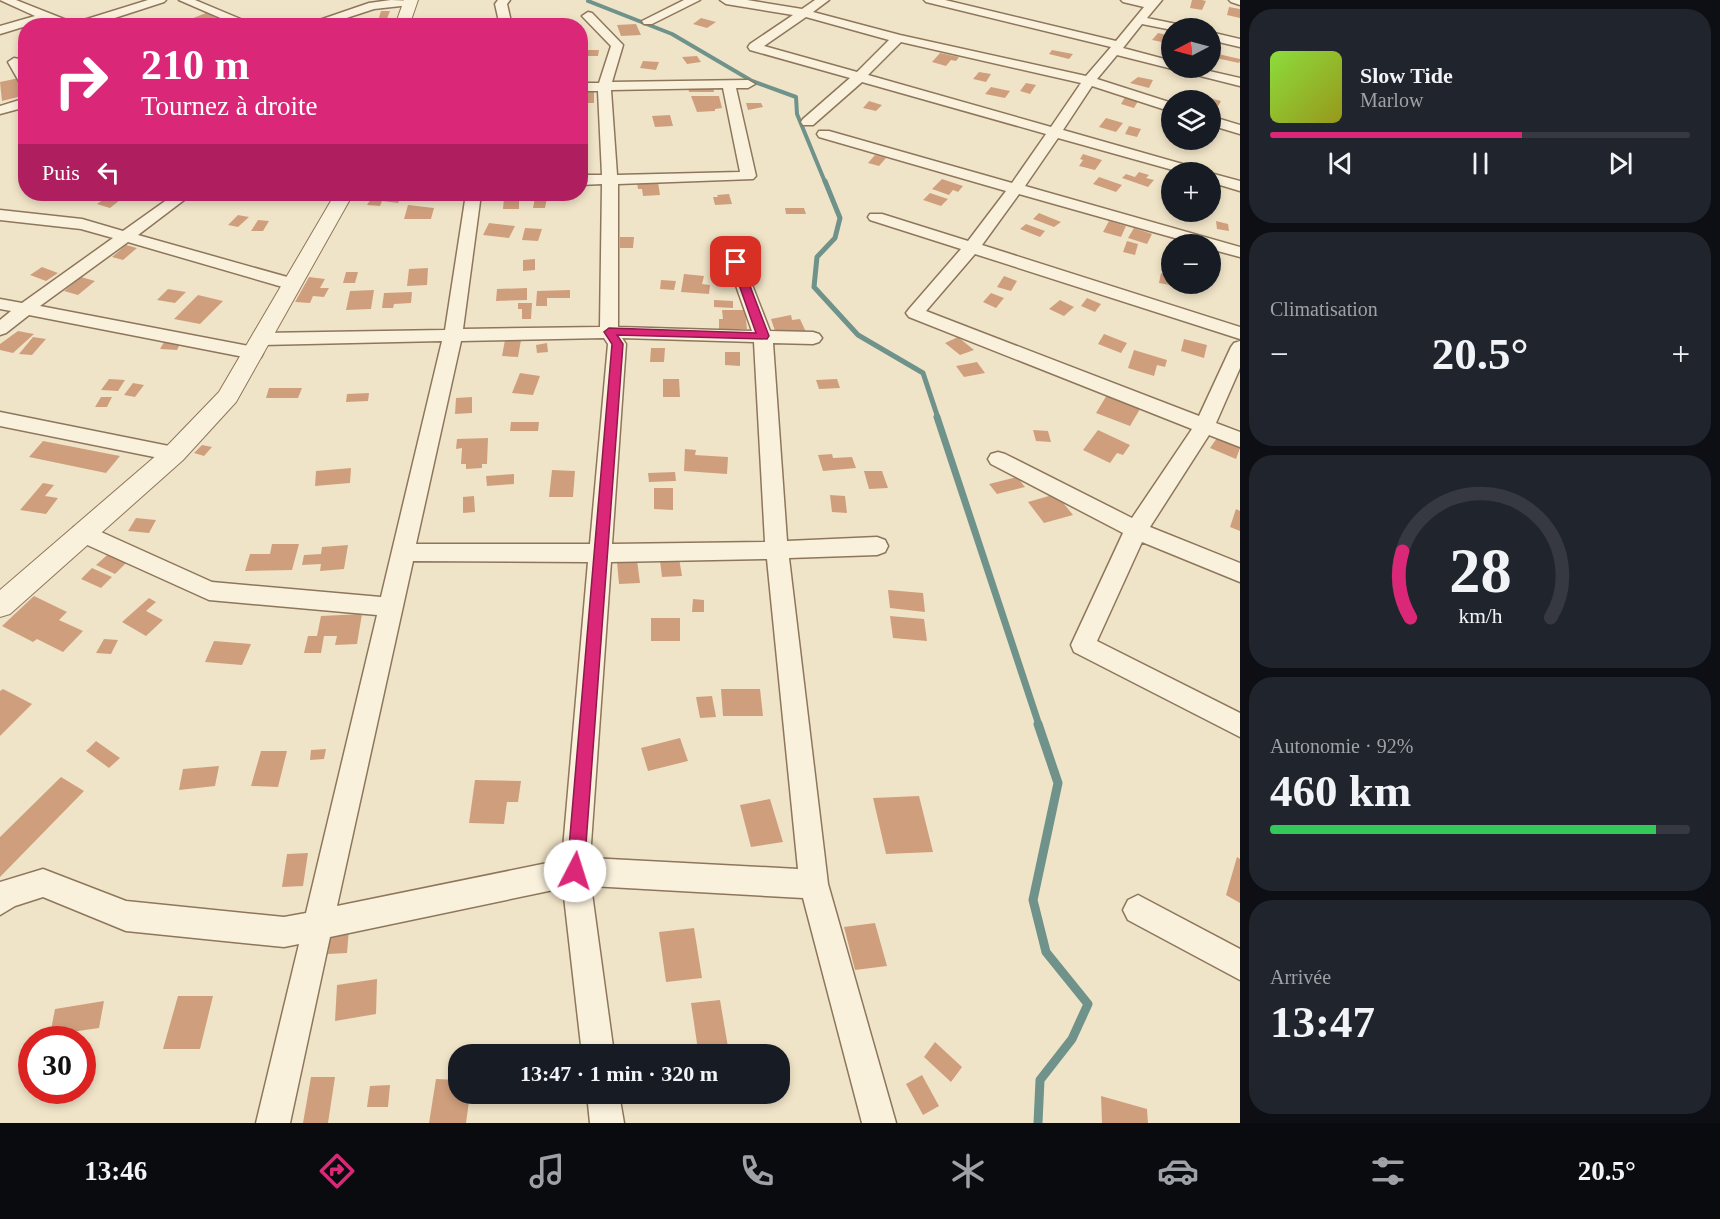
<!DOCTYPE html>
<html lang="fr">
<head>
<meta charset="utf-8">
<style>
  :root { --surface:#171b24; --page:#20242c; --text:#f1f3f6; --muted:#9ea1a6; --line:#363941; --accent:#db2777 }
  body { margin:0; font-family:Georgia,serif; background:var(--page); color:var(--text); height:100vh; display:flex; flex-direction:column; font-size:22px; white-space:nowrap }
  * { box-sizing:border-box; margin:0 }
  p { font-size:20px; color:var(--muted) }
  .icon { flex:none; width:33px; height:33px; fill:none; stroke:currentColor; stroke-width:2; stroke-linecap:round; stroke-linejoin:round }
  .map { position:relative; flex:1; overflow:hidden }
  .sheet { display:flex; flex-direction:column; gap:9px; padding:9px; background:#0d0f14; width:480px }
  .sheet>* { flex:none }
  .banner { position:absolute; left:18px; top:18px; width:570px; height:183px; border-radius:24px; box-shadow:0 3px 9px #0003; background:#db2777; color:#fff; overflow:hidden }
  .needle { width:39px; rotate:264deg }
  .tools { position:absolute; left:1161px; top:18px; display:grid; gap:12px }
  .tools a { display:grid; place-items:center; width:60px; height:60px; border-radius:50%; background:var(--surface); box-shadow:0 3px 9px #0003; font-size:30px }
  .speed { position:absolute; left:18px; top:1026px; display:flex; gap:12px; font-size:30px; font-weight:700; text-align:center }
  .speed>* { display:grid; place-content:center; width:78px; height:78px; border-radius:50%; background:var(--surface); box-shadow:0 3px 9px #0003; line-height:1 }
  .speed .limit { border:9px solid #d22; background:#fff; color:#111 }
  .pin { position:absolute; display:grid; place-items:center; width:51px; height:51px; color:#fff; margin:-26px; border-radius:12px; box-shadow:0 3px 9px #0006 }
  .me { position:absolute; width:66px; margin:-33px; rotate:5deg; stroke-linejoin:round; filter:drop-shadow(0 0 4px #0008) }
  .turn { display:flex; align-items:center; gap:21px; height:126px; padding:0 24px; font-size:27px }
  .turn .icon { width:78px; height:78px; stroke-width:2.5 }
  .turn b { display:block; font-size:42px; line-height:51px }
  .then { display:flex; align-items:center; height:57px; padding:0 24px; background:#0003; gap:12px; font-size:22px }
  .big { font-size:45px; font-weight:800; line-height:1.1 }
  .sheet .tile { flex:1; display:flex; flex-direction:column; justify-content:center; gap:9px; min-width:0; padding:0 21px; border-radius:24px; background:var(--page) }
  .sheet .dial { align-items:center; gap:0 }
  .dial svg { height:156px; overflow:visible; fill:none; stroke:var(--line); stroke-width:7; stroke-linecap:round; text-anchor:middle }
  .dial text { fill:var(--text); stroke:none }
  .song { display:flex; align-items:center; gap:18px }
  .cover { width:72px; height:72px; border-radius:9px; background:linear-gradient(135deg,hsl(90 70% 55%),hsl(60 70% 35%)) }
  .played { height:6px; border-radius:3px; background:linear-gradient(90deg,var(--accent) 60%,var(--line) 60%) }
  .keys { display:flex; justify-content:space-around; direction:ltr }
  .heat { display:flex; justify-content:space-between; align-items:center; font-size:33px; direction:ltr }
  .charge { height:9px; border-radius:4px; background:linear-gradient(90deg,#34c759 92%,var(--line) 0) }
  .trip { position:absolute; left:448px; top:1044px; width:342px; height:60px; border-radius:24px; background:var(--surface); box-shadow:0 3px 9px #0003; font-weight:800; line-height:60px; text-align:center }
  .dock { display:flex; height:96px; justify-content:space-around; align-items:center; background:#090b0e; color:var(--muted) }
  .dock .icon { width:42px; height:42px }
  .dock .on { color:var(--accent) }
  .dock b { font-size:27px; color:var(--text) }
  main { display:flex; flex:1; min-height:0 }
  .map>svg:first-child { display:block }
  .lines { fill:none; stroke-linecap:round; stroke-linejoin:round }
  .stream-far3 { stroke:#6f938a; stroke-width:4 }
  .stream-far2 { stroke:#6f938a; stroke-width:5 }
  .stream-far1 { stroke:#6f938a; stroke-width:7 }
  .stream { stroke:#6f938a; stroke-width:9 }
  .building { fill:#cf9f7d }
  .minor-casing { stroke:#8d765c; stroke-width:3 }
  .tertiary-casing { stroke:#8d765c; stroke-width:2 }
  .minor { fill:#faf1dc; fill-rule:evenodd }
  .tertiary { fill:#faf1dc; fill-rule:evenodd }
  .route { fill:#db2777; stroke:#8e194d; stroke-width:1.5 }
</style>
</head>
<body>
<main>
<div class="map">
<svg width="1240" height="1123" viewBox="0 0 1240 1123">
  <rect width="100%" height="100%" fill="#f0e4c8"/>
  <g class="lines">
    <polyline class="stream-far3" points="588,1 672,34 752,81 796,97 797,114 825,182"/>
    <polyline class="stream-far2" points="825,181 840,218 835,238 817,257 814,287 858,335 923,373 938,418"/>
    <polyline class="stream-far1" points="937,417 1039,725"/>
    <polyline class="stream" points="1038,1123 1040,1080 1072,1039 1088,1004 1046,952 1033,900 1058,783 1038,724"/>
  </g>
  <g class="building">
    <polygon points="1192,0 1202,0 1206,1 1202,10 1190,8"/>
    <polygon points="1229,7 1240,9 1240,18 1227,15"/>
    <polygon points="381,11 390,11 385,24 377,24"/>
    <polygon points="206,13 220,20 233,26 201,26 188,20"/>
    <polygon points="701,18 716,22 707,28 693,24"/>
    <polygon points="636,24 641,35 621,36 617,25"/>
    <polygon points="1158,33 1172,36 1172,37 1167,43 1152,40"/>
    <polygon points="582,50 599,50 598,56 580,56"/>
    <polygon points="1052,50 1073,54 1069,59 1049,54"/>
    <polygon points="940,53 959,57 956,61 951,60 946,66 932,62"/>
    <polygon points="1218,54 1240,59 1240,61 1239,63 1216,58"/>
    <polygon points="697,56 701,62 687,64 682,57"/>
    <polygon points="643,61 659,62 656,70 640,68"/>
    <polygon points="979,72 991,74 986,82 973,79"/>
    <polygon points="1138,77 1153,80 1149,88 1130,83"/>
    <polygon points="19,78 26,95 2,101 0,82"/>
    <polygon points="1026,83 1036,85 1030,94 1020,91"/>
    <polygon points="688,86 713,86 714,92 689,92"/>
    <polygon points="991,87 1010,91 1005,98 985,94"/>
    <rect x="580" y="92" width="14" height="11"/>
    <polygon points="1200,95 1217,100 1221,101 1217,108 1210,106 1210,100 1195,100"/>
    <polygon points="691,96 719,96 722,108 715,109 715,111 697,112"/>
    <polygon points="1125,97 1138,101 1134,108 1121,104"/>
    <polygon points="869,101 882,105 876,111 863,108"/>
    <polygon points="746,103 761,103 763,107 748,110"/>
    <polygon points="670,115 673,126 655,127 652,116"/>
    <polygon points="1106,118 1123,123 1116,132 1099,127"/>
    <polygon points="1129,126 1141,129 1137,137 1125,134"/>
    <polygon points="1083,154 1102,160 1095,170 1079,166 1083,160 1080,159"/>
    <polygon points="875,155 886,158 879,166 868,163"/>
    <polygon points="1139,172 1149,175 1146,178 1154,180 1148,187 1122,178 1126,174 1135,177"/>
    <polygon points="1099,177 1122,185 1116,192 1093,184"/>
    <polygon points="942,179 963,186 958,192 953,190 949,195 932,189"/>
    <polygon points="658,182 660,195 643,196 642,189 638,189 637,183"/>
    <polygon points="930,193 948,199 941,206 923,200"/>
    <polygon points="112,194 125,196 110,208 97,204"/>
    <polygon points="374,194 403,194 398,203 382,201 380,206 367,205"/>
    <polygon points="729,194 732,204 715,205 713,197 718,197 717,195"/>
    <polygon points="519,197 519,209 503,209 504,198"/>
    <polygon points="535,198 547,198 545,208 533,208"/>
    <polygon points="408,205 434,208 431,219 404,219"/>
    <polygon points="785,208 804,208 806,214 786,214"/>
    <polygon points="1039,213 1061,222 1054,227 1033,219"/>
    <polygon points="238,215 249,217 238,227 228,225"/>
    <polygon points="258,220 269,221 263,231 251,231"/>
    <polygon points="1109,221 1126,226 1121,237 1103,232"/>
    <polygon points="1216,221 1228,224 1229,231 1217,229"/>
    <polygon points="489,223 515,226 509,238 483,235"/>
    <polygon points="1026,224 1045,231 1040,237 1020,229"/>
    <polygon points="525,228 542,229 538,241 522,240"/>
    <polygon points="1134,228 1152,234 1147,244 1128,238"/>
    <polygon points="620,237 634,237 633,248 620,248"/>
    <polygon points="1127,241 1138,244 1135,255 1123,252"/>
    <polygon points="126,245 137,248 123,260 112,257"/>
    <polygon points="535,259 535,270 523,271 523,260"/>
    <polygon points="42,267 58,273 46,281 30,275"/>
    <polygon points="428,268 427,285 407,286 409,269"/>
    <polygon points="346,272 358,272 355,283 343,283"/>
    <polygon points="1161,273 1172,276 1170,285 1159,283"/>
    <polygon points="684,274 704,276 702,284 710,285 709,294 681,292"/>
    <polygon points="1004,276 1017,281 1011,291 997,287"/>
    <polygon points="81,277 95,281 78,295 64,291"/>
    <polygon points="309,277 325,279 320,288 329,288 324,297 313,296 310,303 295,302"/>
    <polygon points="661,280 676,281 674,290 660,289"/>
    <polygon points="1178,284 1209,284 1207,288 1201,286 1197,294 1177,288"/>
    <polygon points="527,288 527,300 496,301 497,289"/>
    <polygon points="168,289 186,292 175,303 157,300"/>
    <polygon points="374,290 371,309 346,310 350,291"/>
    <polygon points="570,290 570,298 547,298 547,306 536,306 537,291"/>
    <polygon points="412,292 411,303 394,304 393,308 382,308 384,293"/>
    <polygon points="991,293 1004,298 996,308 983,302"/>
    <polygon points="198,295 223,301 200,324 174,319"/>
    <polygon points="1087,298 1101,304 1095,312 1081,306"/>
    <polygon points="714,300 733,301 733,308 714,307"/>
    <polygon points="1060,300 1074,307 1064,316 1049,309"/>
    <polygon points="518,303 532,303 531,319 522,319 522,309 518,309"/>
    <polygon points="722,310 745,310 747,329 719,329 719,319 723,319"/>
    <polygon points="791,315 792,320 800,319 806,332 776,334 771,319"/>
    <polygon points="18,331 34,334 13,353 0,350 0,344"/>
    <polygon points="1104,334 1127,343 1121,353 1098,344"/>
    <polygon points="33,337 46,339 32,355 19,354"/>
    <polygon points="958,337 974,350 960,355 945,343"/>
    <polygon points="1184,339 1207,345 1204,358 1181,351"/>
    <polygon points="505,340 521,340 518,357 502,356"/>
    <polygon points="164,342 181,342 177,350 160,349"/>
    <polygon points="547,343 548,352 537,353 536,345"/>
    <polygon points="651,348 665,348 664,362 650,362"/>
    <polygon points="1134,350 1167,360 1165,367 1157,365 1154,376 1128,368"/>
    <polygon points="725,352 740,352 740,366 725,365"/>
    <polygon points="977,362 985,373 964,377 956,366"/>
    <polygon points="520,373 540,376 533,395 512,393"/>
    <polygon points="109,379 125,380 118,391 101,390"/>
    <polygon points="663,379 679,379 680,397 663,397"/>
    <polygon points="837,379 840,388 819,389 816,380"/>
    <polygon points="133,383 144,385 135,397 124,395"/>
    <polygon points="269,388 302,388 298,398 266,398"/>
    <polygon points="1110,390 1138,401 1135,407 1140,409 1130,426 1096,413"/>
    <polygon points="369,393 368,401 346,402 347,394"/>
    <polygon points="101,397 112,397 107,407 95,407"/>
    <polygon points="472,397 472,413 455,414 456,398"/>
    <polygon points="511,422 539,422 538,431 510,431"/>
    <polygon points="1033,430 1048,431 1051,442 1036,441"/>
    <polygon points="1098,430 1130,445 1123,455 1117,453 1110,463 1083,450"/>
    <polygon points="488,438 487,464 482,464 482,468 466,469 466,464 461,464 462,448 456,449 457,439"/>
    <polygon points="1217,438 1240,448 1236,459 1210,448"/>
    <polygon points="43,441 120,456 106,473 29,457"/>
    <polygon points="202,445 212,447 204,456 194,453"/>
    <polygon points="685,449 696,450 695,455 728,457 727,474 684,471"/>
    <polygon points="832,454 833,458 852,457 856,468 823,471 818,455"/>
    <polygon points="351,468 350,483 315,486 316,471"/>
    <polygon points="552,470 575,471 573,497 549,497"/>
    <polygon points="864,471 882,471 888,488 869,489"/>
    <polygon points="675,472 676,481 649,482 648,473"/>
    <polygon points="514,474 514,484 487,486 486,476"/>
    <polygon points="1017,477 1025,487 997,494 989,484"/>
    <polygon points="43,483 54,485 45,496 58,498 46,514 20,510"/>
    <polygon points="654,488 673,488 673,510 654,509"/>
    <polygon points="1056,494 1073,515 1044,523 1028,502"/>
    <polygon points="830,495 845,496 847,513 832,512"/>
    <polygon points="474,496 475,512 463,513 463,497"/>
    <polygon points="1236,509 1240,511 1240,531 1230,527"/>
    <polygon points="136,518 156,520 149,533 128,531"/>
    <polygon points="272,544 299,544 292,570 245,571 250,554 270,554"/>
    <polygon points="348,545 344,569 320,571 321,564 302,565 304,555 321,554 322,547"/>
    <polygon points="114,549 132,557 115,574 96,565"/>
    <polygon points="678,552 682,576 662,577 659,553"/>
    <polygon points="637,560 640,583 619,584 617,562"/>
    <polygon points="92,568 112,577 101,588 81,579"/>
    <polygon points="888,590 923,593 925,612 890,608"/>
    <polygon points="34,596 67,612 59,620 83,631 63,652 37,639 33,642 2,626"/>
    <polygon points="149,598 156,602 146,611 163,620 146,636 122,622"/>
    <polygon points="693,599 704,600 704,612 692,612"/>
    <polygon points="362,614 357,644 335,645 337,636 324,636 321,653 304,653 308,636 317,636 321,616"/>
    <polygon points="890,616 924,619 927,641 893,638"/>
    <rect x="651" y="618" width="29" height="23"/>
    <polygon points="104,639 118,640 111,654 96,653"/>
    <polygon points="214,641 251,644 242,665 205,662"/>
    <polygon points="3,689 32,704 0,736 0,691"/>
    <polygon points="721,689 760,689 763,716 723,716"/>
    <polygon points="712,696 716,717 700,718 696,697"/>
    <polygon points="680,738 688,761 648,771 641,748"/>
    <polygon points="96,741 120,758 109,768 86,751"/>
    <polygon points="326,749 324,759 310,760 311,750"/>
    <polygon points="261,751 287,751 278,787 251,786"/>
    <polygon points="219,766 215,786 179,790 183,769"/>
    <polygon points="61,777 84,791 0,877 0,837"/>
    <polygon points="475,780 521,781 518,802 507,802 504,824 469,823"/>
    <polygon points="919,796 933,852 886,854 873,798"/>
    <polygon points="770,799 783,842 751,847 740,805"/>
    <polygon points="308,853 303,886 282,887 287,854"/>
    <polygon points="1237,857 1240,859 1240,903 1226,895"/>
    <polygon points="875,923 887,966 855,970 844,927"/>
    <polygon points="694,928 702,978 666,982 659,932"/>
    <polygon points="349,929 347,953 328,954 331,931"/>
    <polygon points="377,979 376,1014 335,1021 337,985"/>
    <polygon points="178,996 213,996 200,1049 163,1049"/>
    <polygon points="720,1000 728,1047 698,1050 691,1003"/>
    <polygon points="104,1001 99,1028 50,1035 55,1009"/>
    <polygon points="935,1042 962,1067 951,1082 924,1057"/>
    <polygon points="922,1075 939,1106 923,1115 906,1084"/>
    <polygon points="311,1077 335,1077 328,1123 303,1123"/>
    <polygon points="436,1079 459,1080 459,1094 470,1094 466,1123 429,1123"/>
    <polygon points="390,1085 388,1107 367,1107 370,1086"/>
    <polygon points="1101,1096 1147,1109 1148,1123 1102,1123"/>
  </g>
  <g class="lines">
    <defs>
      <g id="minor">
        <polygon points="0,0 16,0 74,23 148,0 166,0 164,2 90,26 60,26 46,20 0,34 0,26 35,16"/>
        <polygon points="179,0 195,0 257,26 239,26"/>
        <polygon points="391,0 416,1 410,5 374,9 322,26 302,26 369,3"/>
        <polygon points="498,0 510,0 507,4 512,26 500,26 495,4"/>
        <polygon points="684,0 700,0 652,24 644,24 642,21"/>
        <path d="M720,0H747L802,9L815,0H829L813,12L900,35L1086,76L1111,47L926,2L924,0H945L1116,41L1144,7L1123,2L1121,0H1162L1147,18L1181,25L1183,28H1172V30L1142,24L1123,48L1172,61V68H1196L1240,78V86L1117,55L1097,79L1172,103V112L1092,86L1063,130L1200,169L1202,172H1180L1058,138L1025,186L1240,247V257L1210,249V244H1196L1019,194L982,245L1240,327V339L975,254L926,311L1199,416L1231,347L1234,343L1240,341V368L1216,423L1240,432V447L1209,435L1150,527L1240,563V582L1142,542L1097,641L1240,713V737L1074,652L1071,645L1123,533L991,464L988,459L991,454L998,452L1005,454L1132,518L1192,429L909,317L906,313L909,309L961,249L870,220L868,217L870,214H882L968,241L1006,191L819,137L817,134L819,131H829L1012,183L1046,134L862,82L813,125H803L801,122L803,119L850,78L750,50L748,47L750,44L793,15L726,4ZM806,17L889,40L857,72L764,46ZM901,42L1081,83L1051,127L868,75Z"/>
        <polygon points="1229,0 1240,0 1240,5 1231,2"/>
        <path d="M588,12L592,13L623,45L612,82L748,80L755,84L748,88H736L756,176L753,179L618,184V327L752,331L728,263L730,259H742L770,331L813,332L819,334L822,338L819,342L813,344L773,343L787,541L877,537L885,540L888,546L885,552L877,555L789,558L828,884L896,1123H862L803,898L591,886L614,1054H582L563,888L330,937L290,1123H256L299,944L284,947L126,931L43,897L15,906L0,915V882L43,869L126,901L284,917L306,913L377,615L209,600L74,539L71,533L74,527L82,525L90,527L212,582L381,597L442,341L262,345L256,343L253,339L256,335L262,333L445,330L466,194H481L463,329L600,327L602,184L580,185V175H602L598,91H580V83H599L611,46L582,16ZM723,88L740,172L617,175L611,90ZM604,338L608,344L590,544H416L461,341ZM622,338L754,342L765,542L612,544L626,344ZM767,559L798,869L590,858L611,562ZM413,561L588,562L562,860L337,906Z"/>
        <polygon points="1210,32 1240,39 1240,47 1210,40"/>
        <polygon points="14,58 19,59 26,70 26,86 21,85 8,62"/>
        <polygon points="26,98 26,107 0,114 0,106"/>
        <polygon points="1210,116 1240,125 1240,134 1210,125"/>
        <polygon points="1210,173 1240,181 1240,191 1210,182"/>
        <polygon points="175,194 192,194 138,235 298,280 301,284 298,288 286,288 128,242 40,306 254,347 261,349 263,353 261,357 254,359 29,315 6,333 0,335 0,320 11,311 0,309 0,299 22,303 113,238 81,229 0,220 0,210 82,219 123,231"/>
        <polygon points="0,412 174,447 181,449 184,454 181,459 174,461 0,426"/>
        <polygon points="1138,895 1240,949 1240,980 1128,920 1123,910 1128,900"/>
        <polygon points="587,1094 619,1094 624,1123 590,1123"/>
      </g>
      <g id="tertiary">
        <polygon points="404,0 418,0 409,26 395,26"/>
        <polygon points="335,194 353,194 236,402 183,460 10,614 0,617 0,590 165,448 219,392"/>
      </g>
    </defs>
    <use href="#minor" class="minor-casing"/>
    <use href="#tertiary" class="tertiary-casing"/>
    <use href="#minor" class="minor"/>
    <use href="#tertiary" class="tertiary"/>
  </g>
  <polygon class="route" points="736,259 741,262 769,336 767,339 617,335 623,344 584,871 581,877 575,880 569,877 567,871 612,344 604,332 609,328 756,333 731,262"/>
</svg>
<div class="tools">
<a><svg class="needle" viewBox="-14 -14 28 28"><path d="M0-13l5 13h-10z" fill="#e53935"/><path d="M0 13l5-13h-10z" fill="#9ea1a6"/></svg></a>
<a><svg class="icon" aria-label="layers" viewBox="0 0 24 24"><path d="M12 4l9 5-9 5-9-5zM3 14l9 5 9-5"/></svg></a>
<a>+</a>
<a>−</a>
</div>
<div class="speed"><div class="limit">30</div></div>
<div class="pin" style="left:736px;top:262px;background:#d93025"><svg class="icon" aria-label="arrive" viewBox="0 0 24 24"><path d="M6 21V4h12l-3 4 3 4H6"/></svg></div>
<svg class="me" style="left:575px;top:871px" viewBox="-20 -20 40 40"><circle r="19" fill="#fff"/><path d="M0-13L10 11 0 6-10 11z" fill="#db2777"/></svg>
<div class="trip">13:47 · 1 min · 320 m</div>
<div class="banner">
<div class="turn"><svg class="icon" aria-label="right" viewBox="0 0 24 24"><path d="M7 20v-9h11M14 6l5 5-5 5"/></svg><div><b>210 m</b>Tournez à droite</div></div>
<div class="then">Puis<svg class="icon" aria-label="left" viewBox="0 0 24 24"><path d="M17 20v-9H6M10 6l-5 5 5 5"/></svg></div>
</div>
</div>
<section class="sheet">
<div class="tile">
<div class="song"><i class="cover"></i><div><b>Slow Tide</b><p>Marlow</p></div></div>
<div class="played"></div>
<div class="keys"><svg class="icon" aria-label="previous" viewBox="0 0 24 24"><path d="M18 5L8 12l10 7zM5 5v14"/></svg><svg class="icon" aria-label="pause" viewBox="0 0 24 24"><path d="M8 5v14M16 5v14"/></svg><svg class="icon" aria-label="next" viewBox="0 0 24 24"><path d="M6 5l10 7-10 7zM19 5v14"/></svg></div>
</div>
<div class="tile"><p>Climatisation</p>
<div class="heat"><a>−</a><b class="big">20.5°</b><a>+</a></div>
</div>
<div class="tile dial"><svg viewBox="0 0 100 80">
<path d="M14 69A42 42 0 1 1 86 69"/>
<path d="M14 69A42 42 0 0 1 10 35" stroke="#db2777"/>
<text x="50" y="56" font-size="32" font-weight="700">28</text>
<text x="50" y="72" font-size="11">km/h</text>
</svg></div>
<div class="tile"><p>Autonomie · 92%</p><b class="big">460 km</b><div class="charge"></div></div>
<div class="tile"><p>Arrivée</p><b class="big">13:47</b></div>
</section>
</main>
<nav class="dock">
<b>13:46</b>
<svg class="icon on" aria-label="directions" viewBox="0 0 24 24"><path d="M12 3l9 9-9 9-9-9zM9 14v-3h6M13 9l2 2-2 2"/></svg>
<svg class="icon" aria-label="music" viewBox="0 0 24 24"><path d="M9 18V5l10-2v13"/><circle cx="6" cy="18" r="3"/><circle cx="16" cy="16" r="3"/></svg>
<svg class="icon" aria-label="phone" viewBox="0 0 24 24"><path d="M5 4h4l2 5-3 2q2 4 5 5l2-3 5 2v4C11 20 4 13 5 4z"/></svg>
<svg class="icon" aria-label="climate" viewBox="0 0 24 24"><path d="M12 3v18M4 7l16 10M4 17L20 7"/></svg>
<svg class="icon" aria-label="car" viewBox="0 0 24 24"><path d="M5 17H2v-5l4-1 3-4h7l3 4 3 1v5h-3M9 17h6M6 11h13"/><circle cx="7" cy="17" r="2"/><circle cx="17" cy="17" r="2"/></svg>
<svg class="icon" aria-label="filters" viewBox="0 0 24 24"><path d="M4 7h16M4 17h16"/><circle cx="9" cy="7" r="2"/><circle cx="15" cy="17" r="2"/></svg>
<b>20.5°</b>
</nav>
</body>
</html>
